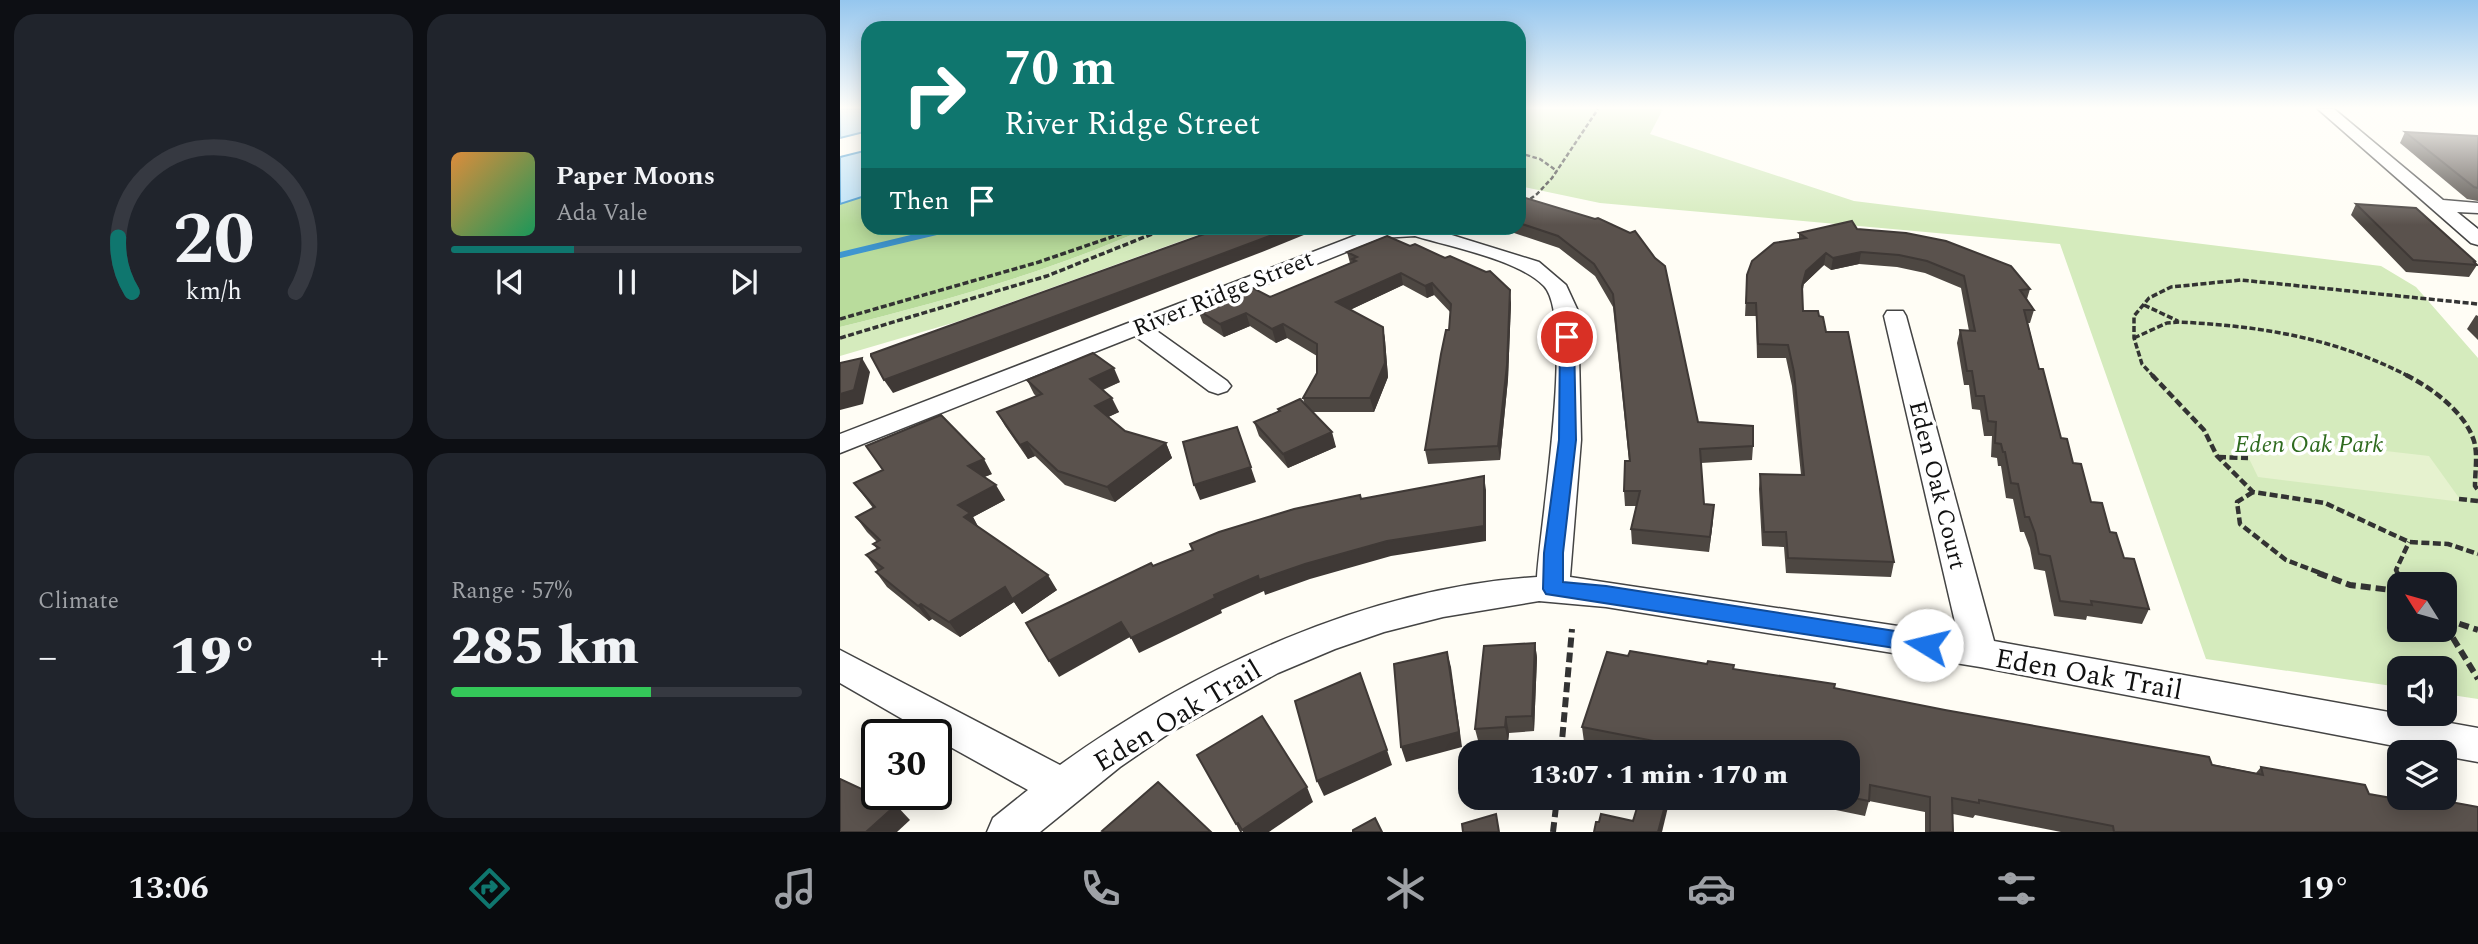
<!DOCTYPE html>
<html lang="en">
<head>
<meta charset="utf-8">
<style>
  :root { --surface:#171b24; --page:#20242c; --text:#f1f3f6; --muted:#9ea1a6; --line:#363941; --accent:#0f766e }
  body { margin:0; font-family:Spectral,serif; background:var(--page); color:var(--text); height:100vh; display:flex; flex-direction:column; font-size:26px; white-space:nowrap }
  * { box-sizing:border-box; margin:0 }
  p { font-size:23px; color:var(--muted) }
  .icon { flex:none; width:38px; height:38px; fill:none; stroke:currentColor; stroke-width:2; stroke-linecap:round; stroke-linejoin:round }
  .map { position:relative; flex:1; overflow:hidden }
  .panel { display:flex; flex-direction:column; gap:14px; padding:14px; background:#0d0f14; width:840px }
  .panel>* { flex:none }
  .banner { position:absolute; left:21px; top:21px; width:665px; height:214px; border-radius:21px; box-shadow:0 4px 18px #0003; background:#0f766e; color:#fff; overflow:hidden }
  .needle { width:46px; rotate:307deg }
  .fabs { position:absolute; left:1547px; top:572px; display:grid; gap:14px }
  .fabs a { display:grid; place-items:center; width:70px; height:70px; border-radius:14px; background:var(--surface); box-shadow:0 4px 18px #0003; font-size:35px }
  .speed { position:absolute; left:21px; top:719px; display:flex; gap:14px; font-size:35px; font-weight:700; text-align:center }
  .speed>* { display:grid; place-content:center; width:91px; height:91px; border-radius:50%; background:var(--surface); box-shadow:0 4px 18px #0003; line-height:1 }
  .speed .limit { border:4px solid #111; border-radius:10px; background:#fff; color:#111 }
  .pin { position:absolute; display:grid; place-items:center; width:60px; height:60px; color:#fff; margin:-30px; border:4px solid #fff; border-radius:50%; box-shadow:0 2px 7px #0007 }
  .me { position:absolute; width:77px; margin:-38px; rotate:279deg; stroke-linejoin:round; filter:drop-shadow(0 0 5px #0008) }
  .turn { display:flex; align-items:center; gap:24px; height:147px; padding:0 28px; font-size:32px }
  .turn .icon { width:91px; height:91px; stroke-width:2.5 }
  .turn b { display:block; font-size:49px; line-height:60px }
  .then { display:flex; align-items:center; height:66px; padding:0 28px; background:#0003; gap:14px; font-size:26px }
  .big { font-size:52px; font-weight:800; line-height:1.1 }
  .panel .card { flex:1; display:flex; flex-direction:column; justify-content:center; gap:10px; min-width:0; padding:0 24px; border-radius:21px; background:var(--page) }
  .panel .dial { align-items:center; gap:0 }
  .dial svg { height:182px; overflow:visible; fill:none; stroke:var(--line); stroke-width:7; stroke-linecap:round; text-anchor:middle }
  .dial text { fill:var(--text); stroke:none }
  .song { display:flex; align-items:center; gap:21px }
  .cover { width:84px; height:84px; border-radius:10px; background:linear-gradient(135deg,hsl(30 70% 55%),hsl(150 70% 35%)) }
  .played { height:7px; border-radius:4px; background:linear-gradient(90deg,var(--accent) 35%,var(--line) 35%) }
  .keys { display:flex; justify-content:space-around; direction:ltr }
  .heat { display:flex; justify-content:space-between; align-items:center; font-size:38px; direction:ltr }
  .charge { height:10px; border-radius:5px; background:linear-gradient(90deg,#34c759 57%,var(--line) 0) }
  .panel .tiles { flex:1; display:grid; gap:14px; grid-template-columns:repeat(2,1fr) }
  .trip { position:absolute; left:618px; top:740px; width:402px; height:70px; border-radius:21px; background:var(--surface); box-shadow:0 4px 18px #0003; font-weight:800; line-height:70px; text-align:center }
  .tab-bar { display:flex; height:112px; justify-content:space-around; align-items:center; background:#090b0e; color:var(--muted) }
  .tab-bar .icon { width:49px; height:49px }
  .tab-bar .on { color:var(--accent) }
  .tab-bar b { font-size:32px; color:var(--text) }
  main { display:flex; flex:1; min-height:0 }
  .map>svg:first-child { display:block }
  .green { fill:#d5ebbd; fill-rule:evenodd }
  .forest { fill:#b9dc9c }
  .pitch { fill:#e6f2cf }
  .water { fill:#b9e0f7; stroke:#3f96cf; stroke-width:2 }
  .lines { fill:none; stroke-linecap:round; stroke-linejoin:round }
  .stream { stroke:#3f96cf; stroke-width:6 }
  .minor-casing { stroke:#444; stroke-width:3 }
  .path-far3 { stroke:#333; stroke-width:2.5; stroke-dasharray:4.5 2.5; stroke-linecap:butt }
  .path-far2 { stroke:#333; stroke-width:3.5; stroke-dasharray:6 2.5; stroke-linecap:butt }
  .path-far1 { stroke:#333; stroke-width:4.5; stroke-dasharray:8 3.5; stroke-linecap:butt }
  .path { stroke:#333; stroke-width:6; stroke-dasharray:10 5; stroke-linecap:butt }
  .minor { fill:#fff; fill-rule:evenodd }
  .wall { fill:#4d4742 }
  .shaded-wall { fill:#3f3936 }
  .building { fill:#5a524d; stroke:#3f3936; stroke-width:2 }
  .route { fill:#1a73e8; stroke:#114b97; stroke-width:2 }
  .labels { text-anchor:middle; stroke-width:7; stroke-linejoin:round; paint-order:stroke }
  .street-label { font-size:24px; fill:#111; stroke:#fff }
  .park-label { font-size:24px; font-style:italic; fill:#2f6b1f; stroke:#fff }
  .near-street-label { font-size:28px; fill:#111; stroke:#fff }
</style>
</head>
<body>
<main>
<section class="panel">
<div class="tiles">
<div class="card dial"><svg viewBox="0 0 100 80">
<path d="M14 69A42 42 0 1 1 86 69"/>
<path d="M14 69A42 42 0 0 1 8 45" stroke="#0f766e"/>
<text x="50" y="56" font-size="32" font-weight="700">20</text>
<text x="50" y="72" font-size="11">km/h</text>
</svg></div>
<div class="card">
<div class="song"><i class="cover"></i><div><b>Paper Moons</b><p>Ada Vale</p></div></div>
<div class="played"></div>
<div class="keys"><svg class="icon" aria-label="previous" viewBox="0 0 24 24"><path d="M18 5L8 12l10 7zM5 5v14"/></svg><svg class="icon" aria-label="pause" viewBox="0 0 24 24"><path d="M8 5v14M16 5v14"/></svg><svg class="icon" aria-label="next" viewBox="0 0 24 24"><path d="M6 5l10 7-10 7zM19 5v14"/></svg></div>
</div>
<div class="card"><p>Climate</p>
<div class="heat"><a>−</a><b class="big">19°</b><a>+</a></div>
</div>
<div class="card"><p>Range · 57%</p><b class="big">285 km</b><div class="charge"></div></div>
</div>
</section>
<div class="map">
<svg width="1638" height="832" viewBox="0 0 1638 832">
  <rect width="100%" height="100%" fill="#fffdf5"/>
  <g class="green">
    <path d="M679,109H823L810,134L1014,201L1541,266L1576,287L1638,358V699L1605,694V668H1559V687L1366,659L1220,244L760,203L679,186ZM1559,584H1605V630H1559Z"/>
    <path d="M307,228H377L116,322L0,356V327C104,301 209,272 307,228Z"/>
  </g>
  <path class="forest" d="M28,195V228H307C209,272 104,301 0,327V204Z"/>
  <polygon class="pitch" points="1397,434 1589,456 1622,502 1418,477"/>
  <g class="water">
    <polygon points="0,109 28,109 28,131 0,138"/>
    <polygon points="28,150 28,195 0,204 0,157"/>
  </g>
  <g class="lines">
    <polyline class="stream" points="0,255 113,228"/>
    <defs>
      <g id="minor">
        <polygon points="1478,109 1494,109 1603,200 1638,203 1638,213 1617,212 1638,229 1638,245 1631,243"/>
        <path d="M535,228H589L699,262L726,285L738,311L741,440L730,577L1118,635L1044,316L1047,311H1063L1066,316L1154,641L1638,728V762L1605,756V752H1586L1140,667L766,607L699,601L603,617L544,632L495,649L438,673L331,732L280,767L200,832H147L153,818L188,790L96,739V735H90L0,683V650L220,765C355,668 529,587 697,577C700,525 735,319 704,286C679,260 611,247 575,236L541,238L314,329L387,381L391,386L387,391L378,394L369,391L295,336L0,453V434Z"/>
      </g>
    </defs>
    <use href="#minor" class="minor-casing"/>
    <g class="path-far3">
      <polyline points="679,153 700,159 717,171"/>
      <polyline points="679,207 697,194 712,178 758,109"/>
    </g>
    <g class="path-far2">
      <polyline points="1304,305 1338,321"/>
      <polyline points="0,319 199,262 298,228"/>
      <polyline points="0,338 207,276 327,228"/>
      <path d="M1294,338L1327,323L1339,322C1421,326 1496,338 1570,377"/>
      <polyline points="1314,377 1302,364 1294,338 1294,316 1309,298 1331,287 1401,280 1638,304"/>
    </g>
    <g class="path-far1">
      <polyline points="1312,375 1364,430 1377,456 1413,492 1485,503 1569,542 1608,544 1638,554"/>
      <path d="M1566,375C1592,388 1625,412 1634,441C1638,455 1635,471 1635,486L1638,490"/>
      <polyline points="1378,457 1408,458"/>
      <polyline points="1413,492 1397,502 1400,524 1446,560 1483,574"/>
      <polyline points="1619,499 1638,501"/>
      <polyline points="1558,574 1556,570 1569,542"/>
    </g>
    <g class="path">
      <polyline points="1478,573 1510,585 1559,591"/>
      <polyline points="1557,573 1562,584"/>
      <polyline points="1605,619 1638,630"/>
      <polyline points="1605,625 1638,679"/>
      <polyline points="721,752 732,629"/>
      <polyline points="713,832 717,798"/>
    </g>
    <use href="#minor" class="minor"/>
  </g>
  <g class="wall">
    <polygon points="1565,132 1638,136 1638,201 1627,199 1560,143"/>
    <polygon points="679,196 755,219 858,422 913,446 912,460 861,463 864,504 873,520 869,552 792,544 791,529 796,506 785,506 784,491 789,461 773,307 755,276 719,248 659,228 679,228"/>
    <polygon points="1516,204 1636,262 1635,263 1637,265 1629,277 1566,272 1511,215"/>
    <polygon points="1017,229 1190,289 1187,299 1194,310 1190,323 1188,323 1199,369 1221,438 1251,502 1270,532 1284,558 1309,609 1302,624 1247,616 1246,620 1214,616 1205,571 1194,569 1190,548 1184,532 1180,532 1173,499 1166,498 1161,466 1158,466 1157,458 1151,457 1152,436 1144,436 1140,410 1132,409 1129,385 1124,385 1117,343 1120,330 1129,331 1121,288 1085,273 1057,267 1019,264 991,270 984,265 964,284 962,292 963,311 979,316 986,332 1054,562 1051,577 946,573 944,547 922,546 919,489 920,474 961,475 952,386 946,358 917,358 916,316 905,316 907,275 959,239 959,233"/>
    <polygon points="507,252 671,303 668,379 660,460 588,464 585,450 609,330 611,313 594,295 587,298 563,285 510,310 543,327 545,340 548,377 534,412 472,412 496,447 448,468 419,436 414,422 438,412 438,409 465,405 463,398 477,373 477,356 447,338 436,343 410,326 384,337 363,323 358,310 430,297 510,263"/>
    <polygon points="1636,315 1638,316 1638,340 1627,329"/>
    <polygon points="187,380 280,382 263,390 279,412 268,417 285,431 326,443 332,458 275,502 225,485 195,456 188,459 165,426 157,412 196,396 194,394"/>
    <polygon points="152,474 144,477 165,500 133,517 138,527 217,590 182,614 174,602 120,637 92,619 89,621 47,587 36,572 38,571 26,555 37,549 33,544 37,542 27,532 16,517 33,508 14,483"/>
    <polygon points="695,643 697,658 694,731 669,733 668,742 639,744 635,729"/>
    <polygon points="788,656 867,664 994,688 1416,773 1421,767 1529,794 1571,802 1575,798 1589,798 1638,832 1221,832 1135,815 1133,818 1113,814 1113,832 1085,832 1085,812 1029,801 1025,816 986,808 987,798 1008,798 1008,752 796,752 744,742 742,727"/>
  </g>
  <g class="shaded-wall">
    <polygon points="450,228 481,228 422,252 53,393 44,380"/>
    <polygon points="1021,252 1019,264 991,270 993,258"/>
    <polygon points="986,253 984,265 964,284 961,299 966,271"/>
    <polygon points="561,273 563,285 499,315 496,302"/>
    <polygon points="592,283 594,295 587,298 585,286"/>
    <polygon points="670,290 671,303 668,379 660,460 658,446"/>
    <polygon points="406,313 410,326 384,337 380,324"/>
    <polygon points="443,324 447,338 436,343 432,329"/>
    <polygon points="543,327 545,340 548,377 534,412 530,398"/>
    <polygon points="22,358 30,372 23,404 0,410 0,394"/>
    <polygon points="274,368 280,382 256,392 250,379"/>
    <polygon points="272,398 279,412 262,420 255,406"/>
    <polygon points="397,427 416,482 360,500 354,485"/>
    <polygon points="492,432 496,447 448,468 443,454"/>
    <polygon points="187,442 195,456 188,459 180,445"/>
    <polygon points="326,443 332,458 275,502 267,487"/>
    <polygon points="144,459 152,474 137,480 128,466"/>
    <polygon points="644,476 646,490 646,541 551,556 470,579 425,595 424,591 381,610 382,613 299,653 291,638 374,595"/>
    <polygon points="156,485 165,500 133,517 139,528 133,531 118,505"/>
    <polygon points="874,505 873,520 869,552 870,537"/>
    <polygon points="208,575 217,590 182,614 174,602 120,637 109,622 165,587"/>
    <polygon points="81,604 92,619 89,621 78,606"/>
    <polygon points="281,622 290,637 219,677 209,661"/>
    <polygon points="695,643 697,658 694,731 692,716"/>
    <polygon points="607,652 611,667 622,747 566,762 561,747"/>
    <polygon points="666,717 669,733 668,742 665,727"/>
    <polygon points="547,750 552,765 484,796 477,781"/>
    <polygon points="467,787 473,802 429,832 403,832 402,830"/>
    <polygon points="827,798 829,798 829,803 822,832 818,832"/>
    <polygon points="56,805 70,820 57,832 26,832"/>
    <polygon points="398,823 402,832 400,832 396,824"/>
  </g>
  <g class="building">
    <polygon points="1565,132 1638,136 1638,188 1634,187"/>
    <polygon points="679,196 755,219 758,218 790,233 795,231 815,258 825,266 858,422 913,426 913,446 860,449 864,504 874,505 870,537 791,529 800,491 784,491 785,461 790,461 773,294 754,264 718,236 679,223"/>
    <polygon points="1516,204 1576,208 1636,262 1633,261 1637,265 1573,260"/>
    <polygon points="1012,221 1017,229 1066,233 1106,241 1171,266 1190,289 1180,290 1194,310 1184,310 1199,369 1203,369 1221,438 1227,439 1233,463 1241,464 1251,502 1262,503 1270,532 1276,533 1284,558 1294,559 1309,609 1251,601 1252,605 1220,601 1210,556 1199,554 1195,533 1189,517 1185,517 1178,484 1171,483 1165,452 1163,452 1161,444 1155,443 1156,422 1148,421 1144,396 1136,396 1132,371 1127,371 1120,330 1135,331 1124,276 1087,261 1059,255 1021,252 993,258 986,253 966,271 962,286 963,311 978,311 979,316 983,317 986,332 1008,332 1054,562 948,558 946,532 924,532 920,474 964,475 954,372 948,345 918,344 916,303 906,303 907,275 912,261 934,243 966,238 959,233"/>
    <polygon points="381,228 450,228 419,240 44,380 31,356 31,354"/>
    <polygon points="547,236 570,246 575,244 605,258 610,256 646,272 650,271 670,290 667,365 658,446 585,450 601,354 606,330 609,330 611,304 592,283 585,286 561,273 496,302 543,327 545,363 530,398 463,398 477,373 477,344 443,324 432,329 406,313 380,324 358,310 413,288 430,297 516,261 512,259 517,257 507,252"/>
    <polygon points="253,353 274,368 250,379 272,398 255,406 285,431 326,443 267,487 218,471 187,442 180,445 157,412 202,394 187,380"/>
    <polygon points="22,358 14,390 0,394 0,363"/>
    <polygon points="460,399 492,432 443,454 414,422 440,411 438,409"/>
    <polygon points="101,415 144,459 128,466 156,485 118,505 130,513 124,517 208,575 172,599 165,587 109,622 81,604 78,606 36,572 43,568 26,555 39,548 33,544 40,540 16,517 35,507 14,483 43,470 26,446"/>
    <polygon points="397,427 411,467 354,485 343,442"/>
    <polygon points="644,476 644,526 547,541 465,564 419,580 418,576 374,595 375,598 291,638 281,622 209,661 186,623 311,563 313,566 353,550 350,544 379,532 454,509 520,495 521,499"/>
    <polygon points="695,643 692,716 666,717 665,727 635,729 644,646"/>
    <polygon points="790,651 867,664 868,661 894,665 893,669 995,684 994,688 1105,710 1369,757 1372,765 1423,775 1421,767 1525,785 1529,794 1580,803 1578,798 1589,798 1638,807 1638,832 1274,832 1273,826 1139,800 1139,803 1112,798 1113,832 1090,832 1090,797 1030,785 1029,801 1008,797 1008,752 870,752 742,727 767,652 788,656"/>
    <polygon points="607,652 619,732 561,747 554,664"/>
    <polygon points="520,673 547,750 477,781 455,701"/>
    <polygon points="422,716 467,787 402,830 398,823 396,824 357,755"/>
    <polygon points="0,779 56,805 26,832 0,832"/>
    <polygon points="318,782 371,832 264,832 262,831"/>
    <polygon points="800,798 827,798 818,832 754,832 756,822 759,822 761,814 793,821"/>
    <polygon points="656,814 659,832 623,832 622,824"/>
    <polygon points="535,818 542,832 513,832 513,830"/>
  </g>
  <linearGradient id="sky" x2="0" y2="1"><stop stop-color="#95c6ee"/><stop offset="0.48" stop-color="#fffefa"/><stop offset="1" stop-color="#fffefa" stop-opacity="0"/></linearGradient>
  <rect width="1638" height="225" fill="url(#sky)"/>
  <polygon class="route" points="727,333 734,337 736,440 723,553 723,582 766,586 1087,636 1094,639 1098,645 1094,651 1087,653 706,594 703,589 704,553 719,440 720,337"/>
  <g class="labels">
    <g class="street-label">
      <text transform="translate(383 293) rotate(-22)" y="8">River Ridge Street</text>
      <text transform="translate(1098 485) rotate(76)" y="8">Eden Oak Court</text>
    </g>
    <g class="park-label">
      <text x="1469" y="452">Eden Oak Park</text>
    </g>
    <g class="near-street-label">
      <text transform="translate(1249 673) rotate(10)" y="10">Eden Oak Trail</text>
      <text transform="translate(337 715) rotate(-31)" y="10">Eden Oak Trail</text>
    </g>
  </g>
</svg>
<div class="fabs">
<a><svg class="needle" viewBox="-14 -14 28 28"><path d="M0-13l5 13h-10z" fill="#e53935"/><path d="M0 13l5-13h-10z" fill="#9ea1a6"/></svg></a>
<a><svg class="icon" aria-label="sound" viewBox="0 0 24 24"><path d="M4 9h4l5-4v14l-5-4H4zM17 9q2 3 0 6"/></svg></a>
<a><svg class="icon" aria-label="layers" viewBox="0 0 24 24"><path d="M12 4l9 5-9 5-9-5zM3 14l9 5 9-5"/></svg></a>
</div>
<div class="speed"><div class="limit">30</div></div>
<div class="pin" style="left:727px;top:337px;background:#d93025"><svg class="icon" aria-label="arrive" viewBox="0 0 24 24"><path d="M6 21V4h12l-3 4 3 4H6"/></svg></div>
<svg class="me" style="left:1087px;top:645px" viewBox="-20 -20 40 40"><circle r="19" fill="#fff"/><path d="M0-13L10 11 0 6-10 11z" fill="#1a73e8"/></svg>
<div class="trip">13:07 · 1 min · 170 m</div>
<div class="banner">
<div class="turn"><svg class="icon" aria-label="right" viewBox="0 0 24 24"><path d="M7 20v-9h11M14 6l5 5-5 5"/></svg><div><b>70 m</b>River Ridge Street</div></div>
<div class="then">Then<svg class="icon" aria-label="arrive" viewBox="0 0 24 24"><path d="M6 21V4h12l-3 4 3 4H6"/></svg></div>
</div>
</div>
</main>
<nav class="tab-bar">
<b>13:06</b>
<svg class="icon on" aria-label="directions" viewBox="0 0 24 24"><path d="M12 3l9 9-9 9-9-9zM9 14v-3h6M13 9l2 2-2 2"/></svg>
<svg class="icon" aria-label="music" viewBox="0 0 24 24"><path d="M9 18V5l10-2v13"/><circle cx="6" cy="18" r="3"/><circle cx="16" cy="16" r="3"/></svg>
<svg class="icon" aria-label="phone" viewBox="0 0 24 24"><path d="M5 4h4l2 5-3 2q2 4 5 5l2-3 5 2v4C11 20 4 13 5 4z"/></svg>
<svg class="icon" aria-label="climate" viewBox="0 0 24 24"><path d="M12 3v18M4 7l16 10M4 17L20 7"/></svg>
<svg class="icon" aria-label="car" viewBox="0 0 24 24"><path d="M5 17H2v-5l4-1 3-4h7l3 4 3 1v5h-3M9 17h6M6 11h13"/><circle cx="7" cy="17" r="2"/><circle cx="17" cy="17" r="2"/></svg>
<svg class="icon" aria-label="filters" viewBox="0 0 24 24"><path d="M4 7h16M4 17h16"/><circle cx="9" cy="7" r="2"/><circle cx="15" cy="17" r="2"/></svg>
<b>19°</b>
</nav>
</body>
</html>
